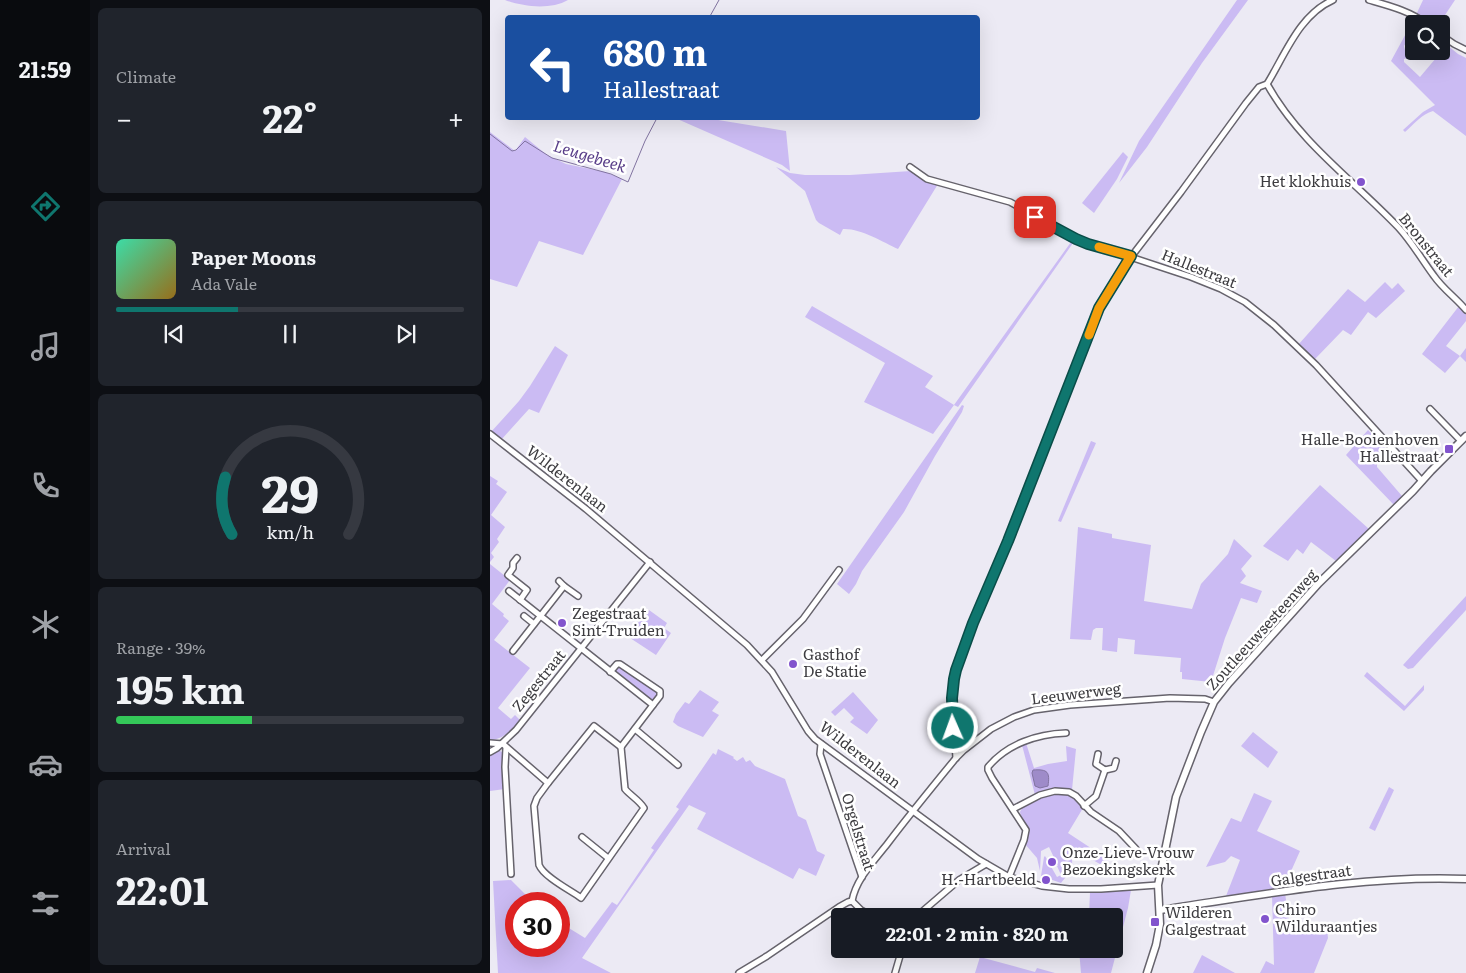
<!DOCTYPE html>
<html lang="en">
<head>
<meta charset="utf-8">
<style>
  :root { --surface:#171b24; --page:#20242c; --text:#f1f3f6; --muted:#9ea1a6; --line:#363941; --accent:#0f766e }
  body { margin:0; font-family:Literata,serif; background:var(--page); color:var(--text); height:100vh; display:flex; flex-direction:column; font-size:19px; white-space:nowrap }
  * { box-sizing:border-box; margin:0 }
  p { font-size:16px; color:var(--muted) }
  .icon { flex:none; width:28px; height:28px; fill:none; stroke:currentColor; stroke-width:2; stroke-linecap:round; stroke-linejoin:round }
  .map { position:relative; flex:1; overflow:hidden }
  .drawer { display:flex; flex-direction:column; gap:8px; padding:8px; background:#0d0f14; width:400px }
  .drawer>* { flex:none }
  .guide { position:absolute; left:15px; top:15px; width:475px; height:105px; border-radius:5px; box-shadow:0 5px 20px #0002; background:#1a4fa0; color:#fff; overflow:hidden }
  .fabs { position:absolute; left:915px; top:15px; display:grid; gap:10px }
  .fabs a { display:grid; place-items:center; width:45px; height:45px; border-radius:5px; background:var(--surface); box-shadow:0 5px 20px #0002; font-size:25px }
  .speed { position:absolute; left:15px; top:892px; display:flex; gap:10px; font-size:25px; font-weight:700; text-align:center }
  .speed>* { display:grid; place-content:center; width:65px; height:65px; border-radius:50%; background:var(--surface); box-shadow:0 5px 20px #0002; line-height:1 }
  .speed .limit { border:8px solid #d22; background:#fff; color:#111 }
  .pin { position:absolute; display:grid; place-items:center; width:42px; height:42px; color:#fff; margin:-21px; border-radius:10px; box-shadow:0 2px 8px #0006 }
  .me { position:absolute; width:55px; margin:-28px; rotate:358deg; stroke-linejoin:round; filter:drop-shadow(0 0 4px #0008) }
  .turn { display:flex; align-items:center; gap:18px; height:105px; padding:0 15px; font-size:22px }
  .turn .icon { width:65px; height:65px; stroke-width:2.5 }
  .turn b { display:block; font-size:35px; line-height:42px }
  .big { font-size:38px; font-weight:700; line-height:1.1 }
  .drawer .widget { flex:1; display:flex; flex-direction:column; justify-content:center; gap:8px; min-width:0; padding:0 18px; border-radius:8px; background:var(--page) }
  .drawer .dial { align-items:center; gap:0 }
  .dial svg { height:130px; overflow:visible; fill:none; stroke:var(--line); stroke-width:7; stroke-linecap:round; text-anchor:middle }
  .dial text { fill:var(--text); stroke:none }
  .song { display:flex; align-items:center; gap:15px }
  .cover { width:60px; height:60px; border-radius:8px; background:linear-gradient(135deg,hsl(160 70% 55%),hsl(40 70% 35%)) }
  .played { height:5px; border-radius:2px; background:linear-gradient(90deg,var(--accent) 35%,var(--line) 35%) }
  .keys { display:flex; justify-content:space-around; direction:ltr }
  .heat { display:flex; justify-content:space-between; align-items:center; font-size:28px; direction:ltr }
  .charge { height:8px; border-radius:4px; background:linear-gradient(90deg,#34c759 39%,var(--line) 0) }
  .trip { position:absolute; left:341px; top:908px; width:292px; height:50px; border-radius:5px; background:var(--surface); box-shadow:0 5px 20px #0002; font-weight:700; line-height:50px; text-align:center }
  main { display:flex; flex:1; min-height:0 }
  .tab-bar { display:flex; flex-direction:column; width:90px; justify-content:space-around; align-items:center; background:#090b0e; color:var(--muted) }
  .tab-bar .icon { width:35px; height:35px }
  .tab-bar .active { color:var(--accent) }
  .tab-bar b { font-size:22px; color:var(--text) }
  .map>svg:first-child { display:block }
  .green { fill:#cbbbf3 }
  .water { fill:#9e8bc9; stroke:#8173a0 }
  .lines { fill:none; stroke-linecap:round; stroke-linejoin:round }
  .stream { stroke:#8173a0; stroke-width:1 }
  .minor-casing { stroke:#66636c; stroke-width:8 }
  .tertiary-casing { stroke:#66636c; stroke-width:9 }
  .minor { stroke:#fff; stroke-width:5 }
  .tertiary { stroke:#fff; stroke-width:6 }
  .route-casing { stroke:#0a4d48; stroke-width:12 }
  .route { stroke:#0f766e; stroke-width:9 }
  .slow { stroke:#f59e0b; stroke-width:9 }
  .poi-dot { fill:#8254cd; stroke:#fff; stroke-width:2 }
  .labels { text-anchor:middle; stroke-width:5; stroke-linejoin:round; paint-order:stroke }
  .poi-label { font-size:15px; fill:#3d3c40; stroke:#fff; text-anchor:start }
  .street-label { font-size:15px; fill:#3d3c40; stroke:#fff }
  .water-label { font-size:16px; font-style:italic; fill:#583d88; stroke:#fff }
</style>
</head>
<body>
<main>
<nav class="tab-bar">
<b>21:59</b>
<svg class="icon active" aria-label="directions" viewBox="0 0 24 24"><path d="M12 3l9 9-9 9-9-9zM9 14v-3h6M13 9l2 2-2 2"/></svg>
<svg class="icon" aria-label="music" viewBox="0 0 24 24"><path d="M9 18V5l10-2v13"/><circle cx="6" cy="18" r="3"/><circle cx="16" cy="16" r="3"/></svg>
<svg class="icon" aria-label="phone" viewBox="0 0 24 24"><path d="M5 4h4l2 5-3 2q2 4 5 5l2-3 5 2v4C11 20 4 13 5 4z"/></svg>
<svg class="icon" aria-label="climate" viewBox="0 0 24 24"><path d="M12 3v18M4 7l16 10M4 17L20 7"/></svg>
<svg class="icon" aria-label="car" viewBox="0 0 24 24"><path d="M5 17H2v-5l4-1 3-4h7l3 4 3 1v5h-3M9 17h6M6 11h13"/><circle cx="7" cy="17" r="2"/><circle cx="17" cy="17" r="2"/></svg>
<svg class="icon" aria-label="filters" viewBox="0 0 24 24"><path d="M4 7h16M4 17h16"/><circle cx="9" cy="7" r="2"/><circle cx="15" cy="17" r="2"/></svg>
</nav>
<section class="drawer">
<div class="widget"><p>Climate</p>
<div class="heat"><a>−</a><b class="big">22°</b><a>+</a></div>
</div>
<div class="widget">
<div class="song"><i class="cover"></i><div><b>Paper Moons</b><p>Ada Vale</p></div></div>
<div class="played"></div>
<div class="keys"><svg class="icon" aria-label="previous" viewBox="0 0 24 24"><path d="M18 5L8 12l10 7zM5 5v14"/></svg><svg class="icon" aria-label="pause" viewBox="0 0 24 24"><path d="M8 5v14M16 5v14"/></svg><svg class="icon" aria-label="next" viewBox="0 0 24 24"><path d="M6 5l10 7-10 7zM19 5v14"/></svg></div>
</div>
<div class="widget dial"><svg viewBox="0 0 100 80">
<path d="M14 69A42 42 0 1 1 86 69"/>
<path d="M14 69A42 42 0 0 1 10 34" stroke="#0f766e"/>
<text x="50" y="56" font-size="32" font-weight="700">29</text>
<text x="50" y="72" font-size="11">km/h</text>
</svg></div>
<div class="widget"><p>Range · 39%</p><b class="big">195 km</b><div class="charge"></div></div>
<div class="widget"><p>Arrival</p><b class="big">22:01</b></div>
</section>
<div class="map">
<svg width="976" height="973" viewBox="0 0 976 973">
  <rect width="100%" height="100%" fill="#eceaf4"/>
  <g class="green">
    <path d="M15,0H78C61,10 33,7 15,0Z"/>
    <polygon points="747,0 758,0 712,63 657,147 629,183 649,141"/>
    <polygon points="933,0 965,0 949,24 939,24 926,15"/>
    <path d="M919,28L923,31L914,46L915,50L921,54L918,58L914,59V62L930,77L957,45L968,54L976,58V136L943,111C932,114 923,125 915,132L913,130L933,112L945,105L901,61Z"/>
    <polygon points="185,118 216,118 296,131 300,171 292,165"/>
    <polygon points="0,132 25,151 35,137 57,155 76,164 115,172 132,179 93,255 49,241 27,287 0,279"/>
    <polygon points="633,152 638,157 627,179 604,213 592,203"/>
    <path d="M286,167L300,173L315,175H360L421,171L448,184L408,249C393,242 370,228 353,229L350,235L329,223L326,220L315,191Z"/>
    <polygon points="581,239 583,239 583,243 468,407 464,405 443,434 374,402 395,363 315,317 322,306 443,376 435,387 464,405 581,242"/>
    <polygon points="895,282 902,289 908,283 915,291 886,318 878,312 861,335 853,330 825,359 823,359 808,345 858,289 875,302"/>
    <polygon points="969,306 976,313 976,321 956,346 970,356 976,348 976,362 970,356 955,373 932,354"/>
    <polygon points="65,346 78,355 49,413 39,409 11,440 1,432 29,401 40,386"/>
    <polygon points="472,405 474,406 472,412 445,456 414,512 372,571 366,584 359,594 347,584"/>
    <polygon points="878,430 903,456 897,461 887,460 887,467 912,496 904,505 856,455"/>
    <polygon points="601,441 606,443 571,522 568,521"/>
    <polygon points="0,476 8,481 6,484 17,492 1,515 15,527 7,539 9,542 1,553 4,557 0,562"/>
    <polygon points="830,485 879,529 846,561 821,542 813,554 807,549 798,561 773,546"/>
    <polygon points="588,527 622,534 622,538 661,545 654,601 702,609 711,584 738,554 744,539 762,556 751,569 756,576 750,583 772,591 767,603 751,598 735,638 721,682 692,679 692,672 690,672 691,658 644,654 645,640 628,638 627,652 612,650 613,628 606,628 603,630 601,640 580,639"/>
    <path d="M0,564L20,580L2,604L14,614L13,616L19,621L4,640L40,668L8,708L21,719L25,715L30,720C22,731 14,738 0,741Z"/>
    <polygon points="976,596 976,610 923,668 918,669 913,665"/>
    <polygon points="159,610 177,623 174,628 181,633 166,655 137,636"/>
    <polygon points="127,667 132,668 168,692 168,695 163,701 161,701 125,672"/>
    <polygon points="877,672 915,706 934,685 934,690 914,711 874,676"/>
    <polygon points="210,690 229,702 222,711 229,715 213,737 188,726 183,722 186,714 195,702 199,704"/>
    <polygon points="363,692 388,720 377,734 360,722 364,718 354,708 345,716 341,712"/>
    <polygon points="763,732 788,752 778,768 751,746"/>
    <path d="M536,743L544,768L558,764L577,761L576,746L586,749L582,790C568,788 558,789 545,795L532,745Z"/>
    <polygon points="228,749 244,757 243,758 247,761 253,757 256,762 260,760 265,766 295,779 308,816 316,820 327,851 335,855 326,876 309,868 303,879 207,829 216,813 199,805 92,958 121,973 8,973 3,881 21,880 36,895 33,899 40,904 26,904 26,946 69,946 69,922 95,938 122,902 127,905 164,850 161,848 189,809 186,807 223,753 226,755"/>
    <polygon points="9,750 13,753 15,789 0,791 0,755"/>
    <polygon points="899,787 904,790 885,831 879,828"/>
    <path d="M572,793L584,797L593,808L578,833L619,860L610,864L590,853L580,851C585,867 581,871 571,883L551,876L554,857L555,856L567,877L571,875L567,866H568L559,847L551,851L550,871L547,858L535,844C542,823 533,828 530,812C537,798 558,796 572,793Z"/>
    <polygon points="764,793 782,801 767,831 810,851 794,887 736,896 750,860 741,856 735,862 716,867 741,818 751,822"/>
    <polygon points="641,890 638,908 621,973 591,973 589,949 625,949 625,916 599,916 600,892"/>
    <polygon points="795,893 801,934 837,930 838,938 824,973 770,973 776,961 784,965 782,895"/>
    <polygon points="712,955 745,973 703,973"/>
    <polygon points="490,957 545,972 547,968 565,973 485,973"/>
  </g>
  <path class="water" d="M543,770C558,769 560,772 558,786L550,788L545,786L542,773Z"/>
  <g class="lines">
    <g class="stream">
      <polyline points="219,18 229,0"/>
      <polyline points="0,134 22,151 26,150 35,141 62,158 121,174 138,182 155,141 167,118"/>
    </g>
    <defs>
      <g id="minor">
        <path d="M879,0C900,6 920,11 937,24"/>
        <polyline points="951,35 964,44 976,50"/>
        <path d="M777,84C809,142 863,180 908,227C922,242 932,260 944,276C953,289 966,298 976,310"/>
        <polyline points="420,167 437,179 520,202 586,239 701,277 731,289 755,302 784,325 826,365 932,481"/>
        <polyline points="940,409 971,441"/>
        <polyline points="0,434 96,509 257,645 282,672 318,731 325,739 488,859 519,877 552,886 579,889 611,889 668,885"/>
        <polyline points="27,558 23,563 23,568 18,575 37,590 30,600"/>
        <polyline points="69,581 74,586 88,596"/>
        <polyline points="19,591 163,705 131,747"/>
        <polyline points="34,616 44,624"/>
        <polyline points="23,651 74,586"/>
        <polyline points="272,660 313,619 349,570"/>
        <polyline points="120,672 127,664 130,664 170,691 170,696 163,705"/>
        <polyline points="145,729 188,765"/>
        <polyline points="0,743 13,744"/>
        <polyline points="13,744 58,783 104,726 131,747"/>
        <polyline points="331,744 330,754 372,877"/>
        <polyline points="16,748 15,767 21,874"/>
        <polyline points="0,752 7,748 26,730 160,562"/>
        <polyline points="608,754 606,764 615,770 624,768 626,761"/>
        <path d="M466,758L462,698L466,670L483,623L518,541L609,308L641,257L691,192L756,103L769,87L777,84C795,55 809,15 843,0"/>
        <path d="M58,783L47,798L44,806L49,865C54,877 80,890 91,898L154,808C149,800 141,796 135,789L131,747"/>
        <polyline points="594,806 606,796 615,770"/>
        <polyline points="523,809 550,795 565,791 579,792 586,796 601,812 629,831 646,849"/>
        <polyline points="92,837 118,858"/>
        <path d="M519,877L534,840L536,830L502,778L498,770V767C517,744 547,734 576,733"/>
        <path d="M382,916L371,910L362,901C366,879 384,861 398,843C420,814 443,786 466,758L474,750L501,729L524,717L544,710L580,705L680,698L715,699L724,702"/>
        <polyline points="427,916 469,880 496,864"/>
        <polyline points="249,973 277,956 349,907 358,902 362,901"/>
        <polyline points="405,973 412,949"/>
      </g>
      <g id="tertiary">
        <path d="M670,910C772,895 873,875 976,879"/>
        <polyline points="657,973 666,945 670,924 668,885 686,797 711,732 724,702 739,683 829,583 923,491 941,471 976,436"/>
      </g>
    </defs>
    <use href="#minor" class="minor-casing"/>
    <use href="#tertiary" class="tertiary-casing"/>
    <use href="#minor" class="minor"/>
    <use href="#tertiary" class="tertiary"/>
  </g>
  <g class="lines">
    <defs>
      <polyline id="route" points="463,728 462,698 464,679 466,670 483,623 518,541 609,308 641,256 598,244 586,239 545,217"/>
    </defs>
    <use href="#route" class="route-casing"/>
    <use href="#route" class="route"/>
    <polyline class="slow" points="599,335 609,308 641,256 609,247"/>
  </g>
  <g class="poi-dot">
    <circle cx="871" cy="182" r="5"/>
    <rect x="954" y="444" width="10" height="10" rx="2.5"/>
    <circle cx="72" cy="623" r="5"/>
    <circle cx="303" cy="664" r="5"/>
    <circle cx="562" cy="862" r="5"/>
    <circle cx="556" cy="880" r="5"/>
    <circle cx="775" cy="919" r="5"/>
    <rect x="660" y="917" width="10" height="10" rx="2.5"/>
  </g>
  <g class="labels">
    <g class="poi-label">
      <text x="861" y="187" text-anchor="end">Het klokhuis</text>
      <text x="949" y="445" text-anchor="end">Halle-Booienhoven<tspan x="949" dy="17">Hallestraat</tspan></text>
      <text x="82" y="619">Zegestraat<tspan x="82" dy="17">Sint-Truiden</tspan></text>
      <text x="313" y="660">Gasthof<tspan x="313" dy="17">De Statie</tspan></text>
      <text x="572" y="858">Onze-Lieve-Vrouw<tspan x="572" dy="17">Bezoekingskerk</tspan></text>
      <text x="546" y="885" text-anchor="end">H.-Hartbeeld</text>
      <text x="785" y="915">Chiro<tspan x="785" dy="17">Wilduraantjes</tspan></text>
      <text x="675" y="918">Wilderen<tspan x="675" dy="17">Galgestraat</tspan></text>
    </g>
    <g class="street-label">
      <text transform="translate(936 245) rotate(51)" y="5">Bronstraat</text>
      <text transform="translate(709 269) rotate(22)" y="5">Hallestraat</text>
      <text transform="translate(77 479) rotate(38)" y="5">Wilderenlaan</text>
      <text transform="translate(772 630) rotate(-48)" y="5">Zoutleeuwsesteenweg</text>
      <text transform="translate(49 681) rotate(-51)" y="5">Zegestraat</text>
      <text transform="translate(586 694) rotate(-7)" y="5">Leeuwerweg</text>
      <text transform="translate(370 755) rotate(38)" y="5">Wilderenlaan</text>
      <text transform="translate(368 832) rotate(73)" y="5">Orgelstraat</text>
      <text transform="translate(821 876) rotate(-8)" y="5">Galgestraat</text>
    </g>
    <g class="water-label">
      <text transform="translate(100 156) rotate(17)" y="6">Leugebeek</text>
    </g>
  </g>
</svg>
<div class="fabs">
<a><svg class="icon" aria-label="search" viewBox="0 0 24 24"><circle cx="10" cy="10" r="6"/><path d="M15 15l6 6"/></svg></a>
</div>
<div class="speed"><div class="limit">30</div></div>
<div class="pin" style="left:545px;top:217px;background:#d93025"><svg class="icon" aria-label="arrive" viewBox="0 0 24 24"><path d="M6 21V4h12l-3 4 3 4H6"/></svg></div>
<svg class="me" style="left:463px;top:728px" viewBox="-20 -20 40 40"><circle r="17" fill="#0f766e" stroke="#fff" stroke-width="3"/><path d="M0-11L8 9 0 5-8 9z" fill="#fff"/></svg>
<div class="trip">22:01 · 2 min · 820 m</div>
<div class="guide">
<div class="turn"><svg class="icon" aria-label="left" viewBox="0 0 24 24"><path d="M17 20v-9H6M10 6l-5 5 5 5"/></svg><div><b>680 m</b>Hallestraat</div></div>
</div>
</div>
</main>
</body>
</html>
